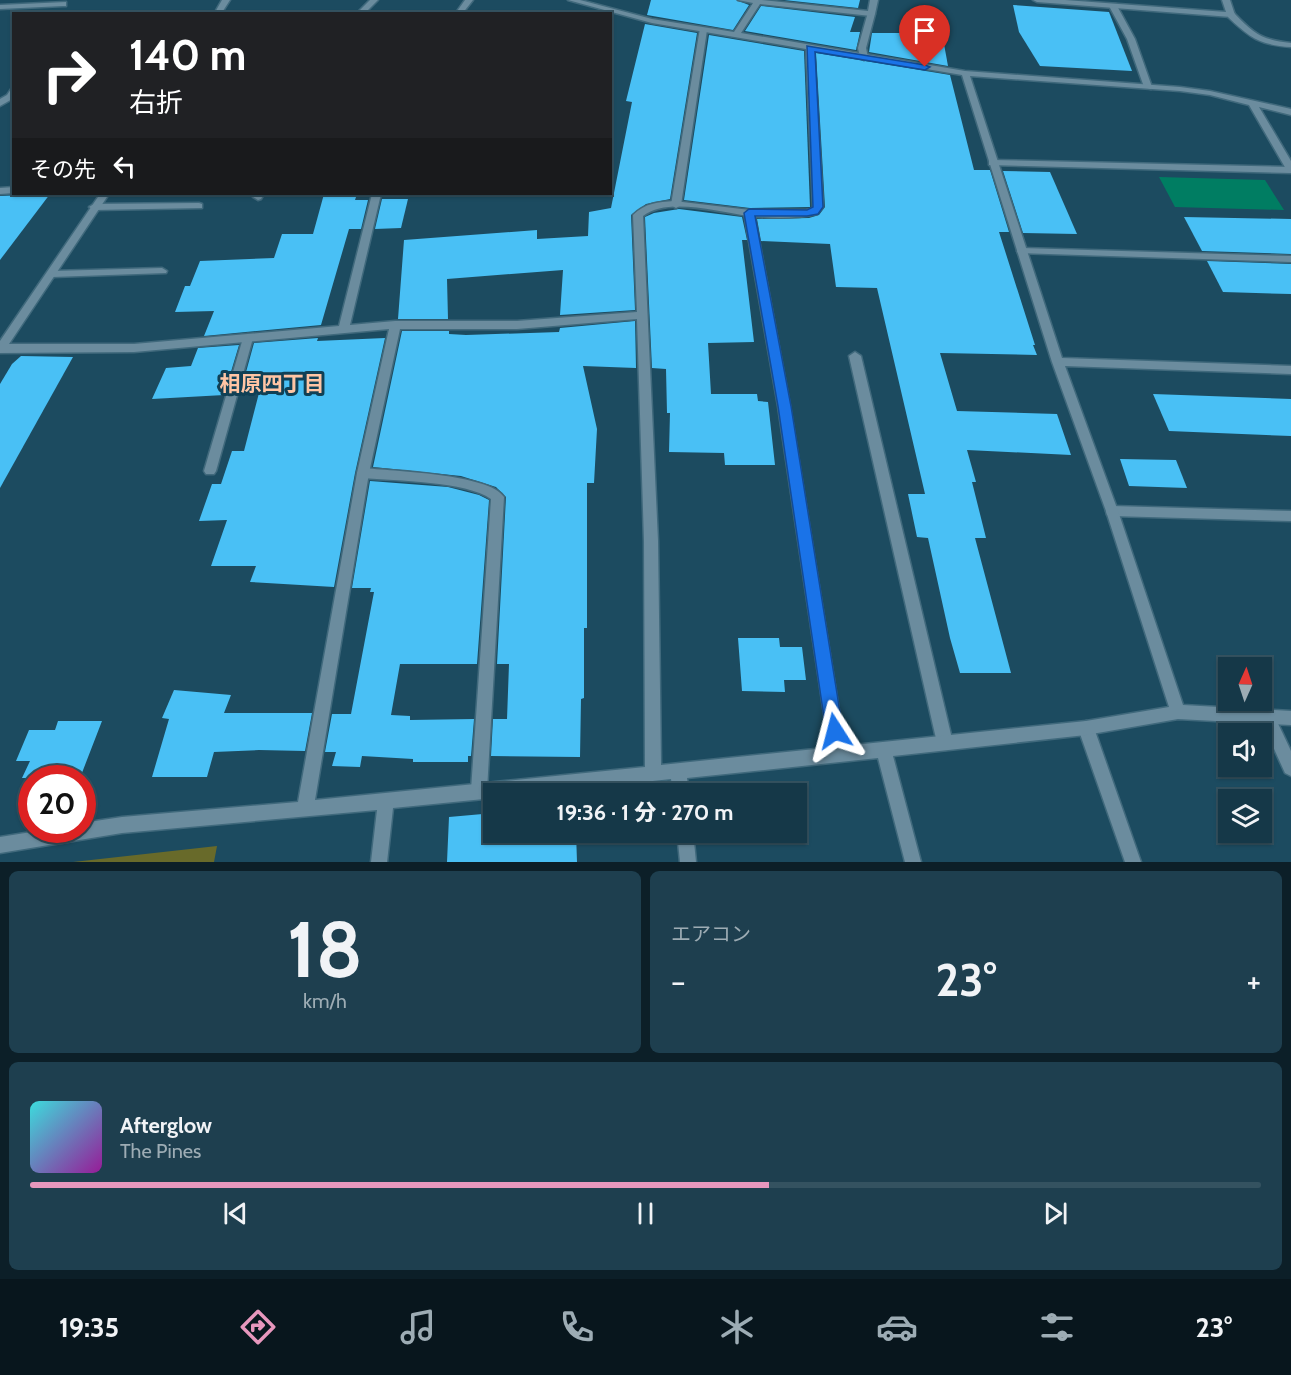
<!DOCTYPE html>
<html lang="ja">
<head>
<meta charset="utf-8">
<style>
  :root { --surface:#153848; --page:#1e3f4f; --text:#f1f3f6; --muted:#9dacb4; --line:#345260; --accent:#e797bd }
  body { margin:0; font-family:Cabin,"Noto Sans JP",sans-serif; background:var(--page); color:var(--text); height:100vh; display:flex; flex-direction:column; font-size:22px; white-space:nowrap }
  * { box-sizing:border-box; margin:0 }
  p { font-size:20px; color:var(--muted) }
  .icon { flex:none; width:33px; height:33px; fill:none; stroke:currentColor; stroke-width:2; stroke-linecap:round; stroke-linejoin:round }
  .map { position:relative; height:862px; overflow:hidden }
  .side { display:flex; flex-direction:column; gap:9px; padding:9px; background:#0c1f28; flex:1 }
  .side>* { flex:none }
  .guide { position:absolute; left:12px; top:12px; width:600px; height:183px; border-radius:0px; box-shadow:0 2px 4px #0004,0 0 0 2px var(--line); background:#202124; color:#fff; overflow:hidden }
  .needle { width:39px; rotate:3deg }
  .controls { position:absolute; left:1218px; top:657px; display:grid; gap:12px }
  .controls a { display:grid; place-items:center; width:54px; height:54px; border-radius:0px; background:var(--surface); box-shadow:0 2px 4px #0004,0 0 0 2px var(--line); font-size:30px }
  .speed { position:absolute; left:18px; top:765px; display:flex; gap:12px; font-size:30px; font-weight:700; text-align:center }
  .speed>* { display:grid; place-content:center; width:78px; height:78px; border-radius:50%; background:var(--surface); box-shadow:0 2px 4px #0004,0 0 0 2px var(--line); line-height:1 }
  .speed .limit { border:9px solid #d22; background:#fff; color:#111 }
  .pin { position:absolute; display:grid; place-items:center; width:51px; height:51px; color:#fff; margin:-62px -26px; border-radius:50% 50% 50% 0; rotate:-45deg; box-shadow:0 0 6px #0007 }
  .pin .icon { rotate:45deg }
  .me { position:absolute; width:66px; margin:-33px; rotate:351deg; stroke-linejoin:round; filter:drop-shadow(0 0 4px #0008) }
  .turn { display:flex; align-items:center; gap:21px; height:126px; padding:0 18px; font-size:27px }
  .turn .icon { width:78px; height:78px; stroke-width:2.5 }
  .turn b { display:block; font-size:42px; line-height:51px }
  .then { display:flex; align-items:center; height:57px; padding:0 18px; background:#0003; gap:12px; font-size:22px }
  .big { font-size:45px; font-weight:800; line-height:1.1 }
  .side .tile { flex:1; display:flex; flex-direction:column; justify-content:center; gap:9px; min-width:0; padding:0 21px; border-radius:9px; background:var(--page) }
  .side .dial { align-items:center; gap:0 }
  .dial b { font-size:78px; line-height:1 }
  .song { display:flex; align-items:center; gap:18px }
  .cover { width:72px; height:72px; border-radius:9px; background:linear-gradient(135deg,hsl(180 70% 55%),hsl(300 70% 35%)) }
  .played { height:6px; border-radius:3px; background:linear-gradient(90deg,var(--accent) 60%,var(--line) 60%) }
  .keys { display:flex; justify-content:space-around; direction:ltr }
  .heat { display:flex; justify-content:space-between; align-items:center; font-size:33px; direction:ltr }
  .side .tiles { flex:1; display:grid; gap:9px; grid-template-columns:1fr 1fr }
  .tile:last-child { grid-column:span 2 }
  .trip { position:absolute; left:483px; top:783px; width:324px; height:60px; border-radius:0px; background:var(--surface); box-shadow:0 2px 4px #0004,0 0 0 2px var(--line); font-weight:800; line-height:60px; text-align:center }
  .tabs { display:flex; height:96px; justify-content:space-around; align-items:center; background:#08161d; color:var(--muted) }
  .tabs .icon { width:42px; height:42px }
  .tabs .selected { color:var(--accent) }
  .tabs b { font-size:27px; color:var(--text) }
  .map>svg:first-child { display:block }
  .green { fill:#686a2a }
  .water { fill:#007d62 }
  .building { fill:#49c0f5 }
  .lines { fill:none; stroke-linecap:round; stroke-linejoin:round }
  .lane-casing { stroke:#40697c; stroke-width:3 }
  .street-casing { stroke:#40697c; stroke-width:3 }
  .lane { fill:#6b8c9e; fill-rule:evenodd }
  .street { fill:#6b8c9e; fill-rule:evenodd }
  .route { fill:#1a73e8; stroke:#114b97; stroke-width:1.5 }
  .labels { text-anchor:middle; stroke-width:6; stroke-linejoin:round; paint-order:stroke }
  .neighbourhood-label { font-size:21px; font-weight:bold; fill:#ffc5a4; stroke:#104055 }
</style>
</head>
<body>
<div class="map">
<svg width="1291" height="862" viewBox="0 0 1291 862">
  <rect width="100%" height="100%" fill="#1c4b60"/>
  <polygon class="green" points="217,846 214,862 73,862"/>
  <polygon class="water" points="1159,177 1265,180 1284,210 1175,207"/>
  <g class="building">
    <polygon points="651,0 736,0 749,5 733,30 647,15"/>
    <polygon points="784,0 860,0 858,8"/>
    <polygon points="1013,5 1109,12 1132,71 1040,66 1019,32"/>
    <polygon points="761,6 855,17 850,32 860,32 856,50 745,31"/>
    <polygon points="645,24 697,33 670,199 646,204 631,215 635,310 560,315 563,270 447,279 448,319 398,319 404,240 537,230 537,239 588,236 589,212 611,208 632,102 626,101"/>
    <polygon points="872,33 942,33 948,66 869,52"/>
    <polygon points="709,35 804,51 810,207 750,208 684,200"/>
    <polygon points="816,53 950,75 974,170 990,170 1009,232 999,232 1035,345 1033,345 1037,355 940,353 957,411 1057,414 1071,455 967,450 976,482 972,482 986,538 975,538 1011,673 960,673 950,638 928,538 917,537 908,494 925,494 877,288 836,287 830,244 761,241 757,219 809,218 819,215 825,207"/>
    <polygon points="1003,171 1050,172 1077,234 1023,233"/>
    <polygon points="50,194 0,260 0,196"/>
    <polygon points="324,194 357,194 355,200 368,200 361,229 349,229 321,325 204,336 214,311 175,312 185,286 190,286 200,261 274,258 282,234 313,234"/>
    <polygon points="382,199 408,199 401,228 375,229"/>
    <polygon points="679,209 742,217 747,240 742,240 754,342 708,343 711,394 757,394 758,401 768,402 775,465 725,465 724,453 669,452 670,413 667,413 666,369 652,368 645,217 654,213"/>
    <polygon points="1184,217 1291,219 1291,254 1202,251"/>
    <polygon points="1207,261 1291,264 1291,294 1223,292"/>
    <polygon points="635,321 636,368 583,366 597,429 594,483 587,483 587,628 584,628 584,698 581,699 580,757 491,756 493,719 507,719 509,664 497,664 506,497 496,487 461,476 373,467 402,331 449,331 449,334 466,335 559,332 560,328"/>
    <polygon points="318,338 317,341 385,338 355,473 334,587 250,582 256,566 211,566 227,520 199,521 212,484 221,484 232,451 244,451 259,393 240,394 254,343"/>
    <polygon points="239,345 224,395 152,399 166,368 191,366 198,348"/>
    <polygon points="21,356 73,357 0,488 0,384 12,364"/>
    <polygon points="1153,394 1291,399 1291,436 1169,431"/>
    <polygon points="1120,459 1176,460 1187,488 1129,486"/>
    <polygon points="370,481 448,487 479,495 489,500 477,664 400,664 391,715 410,716 410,720 474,719 471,756 468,756 468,762 413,762 413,759 362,756 360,767 332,766 336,752 325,752 332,714 351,714 374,592 370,592 371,588 352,588"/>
    <polygon points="738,638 779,638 780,647 802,647 806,680 784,680 785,692 742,691"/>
    <polygon points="174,690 231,695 224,713 312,713 305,751 259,750 214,752 207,777 152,777 169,719 162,718"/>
    <polygon points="58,721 102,721 80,778 22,778 30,761 16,761 29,730 55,730"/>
    <polygon points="494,813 494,832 576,832 577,862 447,862 449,817"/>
  </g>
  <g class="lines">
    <defs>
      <g id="lane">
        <polygon points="370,0 378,0 364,14 356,14"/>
        <polygon points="66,2 66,6 63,6 0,9 0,5"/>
        <polygon points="1110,4 1116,4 1135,39 1152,87 1151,89 1144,87 1127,39 1109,6"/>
        <polygon points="868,12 875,14 866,48 868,58 864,60 860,58 858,48"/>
        <path d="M1228,13H1234C1254,34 1262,40 1291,43V47C1260,45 1250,38 1228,17Z"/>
        <polygon points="700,28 707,30 681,205 676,208 671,205"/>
        <polygon points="11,89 14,89 14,98 0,106 0,99 7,95"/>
        <polygon points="992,160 1291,167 1291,173 989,165 989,161"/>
        <polygon points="255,194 264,194 261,199 258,200 253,197"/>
        <polygon points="199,203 202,204 202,208 94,210 89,207 94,204"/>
        <polygon points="749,210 754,213 790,406 846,754 843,759 838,761 833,759 830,754 778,406 744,213"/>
        <polygon points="1022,248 1291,256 1291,262 1018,253 1017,251"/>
        <polygon points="162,268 167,271 166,273 52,277 47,274 52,271"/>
        <polygon points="248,334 253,338 216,471 214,474 206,474 204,471 243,338"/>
        <polygon points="855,352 861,356 953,743 950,748 945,750 940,748 937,743 849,356"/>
        <path d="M363,468C391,471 490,474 504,497L487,790L485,795L479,798L473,795L471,790L491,499C466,481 396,481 363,478L359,476L357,473L359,470Z"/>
        <polygon points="1112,506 1291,511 1291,521 1112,516 1107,515 1106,511 1107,507"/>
        <polygon points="1268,711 1273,713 1291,751 1291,776 1285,773 1260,718 1263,713"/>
        <polygon points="1086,721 1091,723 1094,728 1141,862 1125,862 1078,728 1081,723"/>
      </g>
      <g id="street">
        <polygon points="222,0 230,0 221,14 214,14"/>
        <polygon points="465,0 473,0 462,14 455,14"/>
        <path d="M568,0H580L652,19L734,32L753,3L738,0H762L868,11L870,0H878L875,14L871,16L760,4L741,33L965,71L1180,87L1210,91L1291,109V115L1259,107L1291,161V172L1286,169L1249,105L1210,95L1180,91L970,76L1062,358L1291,366V374L1065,366L1118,511L1183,705L1291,711V725L1178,719L1086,735L893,756L921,862H905L878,758L687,778L689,794H673L671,779L533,794H494V798L393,808L387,862H371L377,810L122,833L0,853V837L44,830H82V823L122,817L298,802L357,473L389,329L134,352L0,353V341L100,194H109L9,344H134L339,326L372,194H381L350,325L395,321H517L637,312L633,215C645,203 658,202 674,201L750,210H806L811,209L813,207L806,49L652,23ZM814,50L962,75L1052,362L1106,511L1169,707L1086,721L661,765L658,541L643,216C668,197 718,212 748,216C770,218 795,219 817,214L823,207ZM637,319L644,541L645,767L315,800L369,473L400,329H517Z"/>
        <polygon points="1033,0 1065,0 1226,12 1222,0 1230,0 1235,15 1231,17 1037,2"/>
        <polygon points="14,187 14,193 0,194 0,188"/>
        <polygon points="677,832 693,832 696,862 680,862"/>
      </g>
    </defs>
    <use href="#lane" class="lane-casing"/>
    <use href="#street" class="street-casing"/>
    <use href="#lane" class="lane"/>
    <use href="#street" class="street"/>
  </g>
  <polygon class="route" points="807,46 925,65 930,67 925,70 815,52 823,207 818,214 807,216 755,216 791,406 843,731 841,737 835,739 829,737 826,731 778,406 744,213 749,209 807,210 813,207"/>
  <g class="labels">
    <g class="neighbourhood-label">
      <text x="272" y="391">相原四丁目</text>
    </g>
  </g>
</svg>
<div class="controls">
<a><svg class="needle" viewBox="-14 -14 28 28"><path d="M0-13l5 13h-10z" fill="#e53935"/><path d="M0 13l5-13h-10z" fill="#9dacb4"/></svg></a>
<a><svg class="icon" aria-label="sound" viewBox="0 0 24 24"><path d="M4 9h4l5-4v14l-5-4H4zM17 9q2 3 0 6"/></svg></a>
<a><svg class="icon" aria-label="layers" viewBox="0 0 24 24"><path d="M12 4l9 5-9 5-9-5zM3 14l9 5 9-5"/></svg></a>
</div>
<div class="speed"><div class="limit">20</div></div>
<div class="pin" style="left:925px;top:67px;background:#d93025"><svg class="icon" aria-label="arrive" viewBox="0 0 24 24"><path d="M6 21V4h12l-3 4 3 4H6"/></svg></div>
<svg class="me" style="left:835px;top:731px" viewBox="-20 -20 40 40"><path d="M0-17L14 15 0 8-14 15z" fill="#1a73e8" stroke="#fff" stroke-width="4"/></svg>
<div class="trip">19:36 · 1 分 · 270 m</div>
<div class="guide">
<div class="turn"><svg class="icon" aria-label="right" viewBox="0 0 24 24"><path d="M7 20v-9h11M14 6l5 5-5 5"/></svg><div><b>140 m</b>右折</div></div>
<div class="then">その先<svg class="icon" aria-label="left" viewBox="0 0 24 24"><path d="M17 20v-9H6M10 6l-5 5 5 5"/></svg></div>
</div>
</div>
<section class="side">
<div class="tiles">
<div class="tile dial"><b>18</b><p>km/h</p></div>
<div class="tile"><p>エアコン</p>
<div class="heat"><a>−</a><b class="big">23°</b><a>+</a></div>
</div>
<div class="tile">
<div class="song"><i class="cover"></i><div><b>Afterglow</b><p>The Pines</p></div></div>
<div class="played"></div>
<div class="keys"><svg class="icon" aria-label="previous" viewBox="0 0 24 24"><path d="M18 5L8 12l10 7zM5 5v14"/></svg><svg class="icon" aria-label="pause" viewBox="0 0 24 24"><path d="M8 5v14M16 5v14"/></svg><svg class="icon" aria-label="next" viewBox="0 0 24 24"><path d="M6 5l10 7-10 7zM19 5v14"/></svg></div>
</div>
</div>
</section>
<nav class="tabs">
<b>19:35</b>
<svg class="icon selected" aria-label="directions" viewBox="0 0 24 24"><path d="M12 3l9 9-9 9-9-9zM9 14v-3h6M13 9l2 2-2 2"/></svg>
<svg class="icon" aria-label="music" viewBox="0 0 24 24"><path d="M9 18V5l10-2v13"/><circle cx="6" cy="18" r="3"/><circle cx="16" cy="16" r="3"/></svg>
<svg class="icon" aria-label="phone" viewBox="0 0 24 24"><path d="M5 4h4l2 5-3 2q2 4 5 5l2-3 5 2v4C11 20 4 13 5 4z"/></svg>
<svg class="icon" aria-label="climate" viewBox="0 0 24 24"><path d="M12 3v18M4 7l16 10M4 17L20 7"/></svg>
<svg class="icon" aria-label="car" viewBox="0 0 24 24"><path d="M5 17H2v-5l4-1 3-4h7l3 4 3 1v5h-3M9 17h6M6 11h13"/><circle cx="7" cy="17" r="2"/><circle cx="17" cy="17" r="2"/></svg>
<svg class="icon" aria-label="filters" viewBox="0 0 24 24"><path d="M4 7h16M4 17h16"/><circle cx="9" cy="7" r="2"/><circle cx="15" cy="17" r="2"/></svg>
<b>23°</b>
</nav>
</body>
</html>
